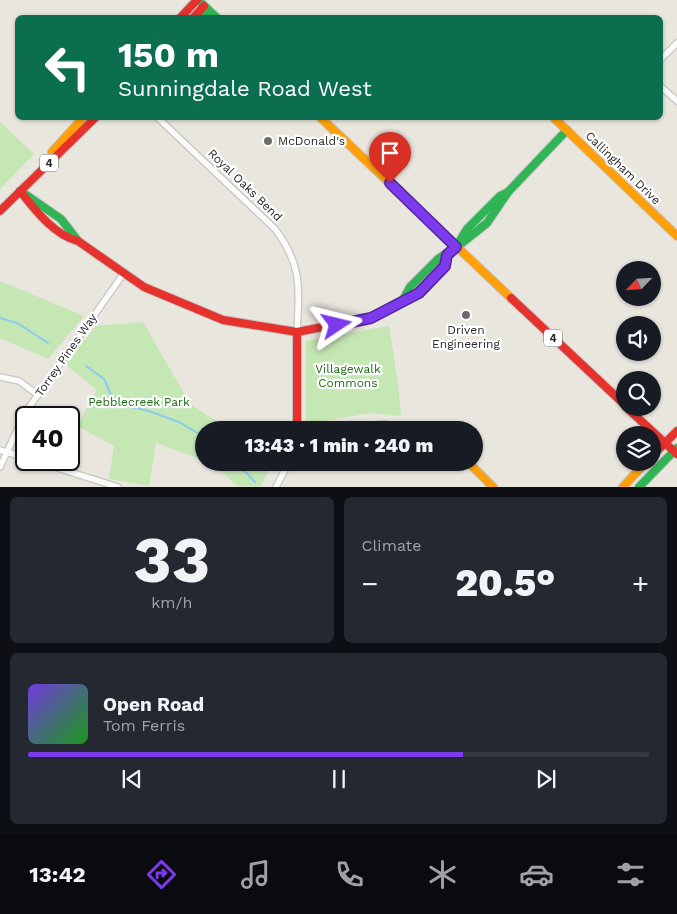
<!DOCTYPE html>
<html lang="en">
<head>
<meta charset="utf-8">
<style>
  :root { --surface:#171b24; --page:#242831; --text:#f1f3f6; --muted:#9ea1a6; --line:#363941; --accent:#7c3aed }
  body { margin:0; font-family:"Work Sans",sans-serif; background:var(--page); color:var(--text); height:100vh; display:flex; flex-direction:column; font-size:19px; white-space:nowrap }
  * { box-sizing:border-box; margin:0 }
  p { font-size:16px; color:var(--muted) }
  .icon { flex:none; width:28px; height:28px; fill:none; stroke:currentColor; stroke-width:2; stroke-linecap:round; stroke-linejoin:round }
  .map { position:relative; height:487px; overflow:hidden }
  .side { display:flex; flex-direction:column; gap:10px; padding:10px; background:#0d0f14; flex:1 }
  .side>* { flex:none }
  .guide { position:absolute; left:15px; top:15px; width:648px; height:105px; border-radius:8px; box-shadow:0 1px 4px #0004; background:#0b6e4f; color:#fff; overflow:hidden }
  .needle { width:32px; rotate:245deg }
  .controls { position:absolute; left:616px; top:261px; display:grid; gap:10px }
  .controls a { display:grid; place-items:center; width:45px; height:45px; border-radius:50%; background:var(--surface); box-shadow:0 1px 4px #0004; font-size:25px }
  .speed { position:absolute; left:15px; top:406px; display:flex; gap:10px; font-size:25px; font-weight:700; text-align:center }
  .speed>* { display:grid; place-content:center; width:65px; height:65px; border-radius:50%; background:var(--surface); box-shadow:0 1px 4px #0004; line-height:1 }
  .speed .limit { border:2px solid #111; border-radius:8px; background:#fff; color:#111 }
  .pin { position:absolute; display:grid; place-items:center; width:42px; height:42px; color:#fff; margin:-51px -21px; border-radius:50% 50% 50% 0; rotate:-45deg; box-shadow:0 0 5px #0007 }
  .pin .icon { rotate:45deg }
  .me { position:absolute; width:55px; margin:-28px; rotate:80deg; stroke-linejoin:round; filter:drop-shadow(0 0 4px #0008) }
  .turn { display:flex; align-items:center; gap:18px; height:105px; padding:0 20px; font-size:22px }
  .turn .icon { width:65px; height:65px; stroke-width:2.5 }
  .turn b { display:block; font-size:35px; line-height:42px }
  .big { font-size:38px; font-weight:800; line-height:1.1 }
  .side .card { flex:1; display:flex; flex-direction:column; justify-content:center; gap:8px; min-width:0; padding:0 18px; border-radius:8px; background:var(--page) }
  .side .dial { align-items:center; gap:0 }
  .dial b { font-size:65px; line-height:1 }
  .song { display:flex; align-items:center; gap:15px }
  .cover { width:60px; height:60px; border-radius:8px; background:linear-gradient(135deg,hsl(260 70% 55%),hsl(120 70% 35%)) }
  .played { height:5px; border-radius:2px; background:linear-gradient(90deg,var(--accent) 70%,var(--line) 70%) }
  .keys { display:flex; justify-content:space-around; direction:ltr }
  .heat { display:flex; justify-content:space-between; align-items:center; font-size:28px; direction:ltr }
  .side .tiles { flex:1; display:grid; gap:10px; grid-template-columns:1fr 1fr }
  .card:last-child { grid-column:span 2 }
  .trip { position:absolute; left:195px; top:421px; width:288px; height:50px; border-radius:25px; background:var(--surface); box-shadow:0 1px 4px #0004; font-weight:800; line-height:50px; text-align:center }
  .menu { display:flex; height:80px; justify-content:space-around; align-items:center; background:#090b0e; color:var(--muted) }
  .menu .icon { width:35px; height:35px }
  .menu .current { color:var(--accent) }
  .menu b { font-size:22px; color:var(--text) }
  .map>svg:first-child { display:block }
  .green { fill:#c4e7b4 }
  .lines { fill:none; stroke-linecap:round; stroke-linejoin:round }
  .stream { stroke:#8ccaf0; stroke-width:2 }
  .street-casing { stroke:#c6c5c4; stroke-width:8 }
  .fast-casing { stroke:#c6c5c4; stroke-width:10 }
  .slow-casing { stroke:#c6c5c4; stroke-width:10 }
  .jam-casing { stroke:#c6c5c4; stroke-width:10 }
  .street { stroke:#fcfbfa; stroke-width:5.5 }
  .fast { stroke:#30b455; stroke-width:8 }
  .slow { stroke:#ff9f0a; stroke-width:8 }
  .jam { stroke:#e5322d; stroke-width:8 }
  .route-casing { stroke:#51269a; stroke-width:12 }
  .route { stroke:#7c3aed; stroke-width:9 }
  .poi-dot { fill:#6c6b68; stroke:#fff; stroke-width:2 }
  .labels { text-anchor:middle; stroke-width:4.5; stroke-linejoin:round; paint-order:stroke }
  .shield { fill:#fff; stroke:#696969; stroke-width:1 }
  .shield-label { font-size:11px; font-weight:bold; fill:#292929 }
  .poi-label { font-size:12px; fill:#292929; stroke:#fff; text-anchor:start }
  .street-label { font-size:12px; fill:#292929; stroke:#fff }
  .park-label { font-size:12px; fill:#1c6c14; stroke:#fff }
</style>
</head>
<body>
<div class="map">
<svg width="677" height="487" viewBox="0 0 677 487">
  <rect width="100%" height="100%" fill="#e9e6de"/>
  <g class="green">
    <polygon points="0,122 34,154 0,189"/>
    <polygon points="0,281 84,316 48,359 0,338"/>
    <polygon points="143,322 190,404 230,430 204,430 204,460 156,443 149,486 109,479 114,446 77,426 97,390 65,364 96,326"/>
    <polygon points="389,326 398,383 401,416 370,413 306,424 306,341"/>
    <polygon points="212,463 273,463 260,487 237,486"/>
  </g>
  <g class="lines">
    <g class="stream">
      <polyline points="0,318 17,323 48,343"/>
      <polyline points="86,366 104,379 111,395 125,406 146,410 179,422 204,437"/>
      <polyline points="236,462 255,482"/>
    </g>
    <defs>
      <g id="street">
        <polyline points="660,60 677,43"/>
        <polyline points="660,86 677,101"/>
        <path d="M158,118L275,229C303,266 299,289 297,332"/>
        <polyline points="0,377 19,381 38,395"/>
        <polyline points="0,450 26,458"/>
        <polyline points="32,460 118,487"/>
        <polyline points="0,467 25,413 124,273"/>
        <polyline points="276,487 289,462"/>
      </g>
      <g id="fast">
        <polyline points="198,0 217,18"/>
        <polyline points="200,10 208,18"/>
        <polyline points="22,192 61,219 78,241"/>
        <polyline points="458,246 487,223 508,192"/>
        <polyline points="403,300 410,287 438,259 456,247 467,229 500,196 508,192 567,130"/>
        <polyline points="323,327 371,318 419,293 445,266 447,255"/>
        <polyline points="335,430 384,425 413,430"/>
        <polyline points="639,487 677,448"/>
      </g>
      <g id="slow">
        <polyline points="321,118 511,298"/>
        <polyline points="554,118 677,236"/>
        <polyline points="52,152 83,118"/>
        <polyline points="468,462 493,487"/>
        <polyline points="623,487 646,462"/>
      </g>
      <g id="jam">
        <polyline points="180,18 197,0"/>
        <polyline points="193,18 204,6"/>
        <path d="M20,191C35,210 54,235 78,241L144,287L223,320L297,332L323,327"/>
        <polyline points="0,211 95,118"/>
        <polyline points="511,298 625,405"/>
        <polyline points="297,332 297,429 309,430"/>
        <polyline points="627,408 677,454"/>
        <polyline points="652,456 677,431"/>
      </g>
    </defs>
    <use href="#street" class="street-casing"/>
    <use href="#fast" class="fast-casing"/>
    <use href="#slow" class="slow-casing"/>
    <use href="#jam" class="jam-casing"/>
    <use href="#street" class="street"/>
    <use href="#fast" class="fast"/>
    <use href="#slow" class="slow"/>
    <use href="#jam" class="jam"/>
  </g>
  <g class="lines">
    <defs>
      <polyline id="route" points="337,325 371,318 419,293 445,266 447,255 456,247 390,183"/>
    </defs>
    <use href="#route" class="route-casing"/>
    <use href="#route" class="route"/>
  </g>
  <g class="poi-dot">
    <circle cx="268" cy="141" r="5"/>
    <circle cx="466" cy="315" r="5"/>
  </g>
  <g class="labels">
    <g class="shield">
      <rect x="40" y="154.5" width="18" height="17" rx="4"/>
      <rect x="544" y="329.5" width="18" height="17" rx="4"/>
    </g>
    <g class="shield-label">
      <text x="49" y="167">4</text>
      <text x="553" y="342">4</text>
    </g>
    <g class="poi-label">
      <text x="278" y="145">McDonald's</text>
      <text x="466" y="334" text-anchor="middle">Driven<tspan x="466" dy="14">Engineering</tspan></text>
    </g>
    <g class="street-label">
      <text transform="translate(623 168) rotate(44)" y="4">Callingham Drive</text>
      <text transform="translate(245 185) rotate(44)" y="4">Royal Oaks Bend</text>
      <text transform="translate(66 355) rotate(-55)" y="4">Torrey Pines Way</text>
    </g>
    <g class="park-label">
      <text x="348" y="373">Villagewalk<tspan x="348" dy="14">Commons</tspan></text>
      <text x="139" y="406">Pebblecreek Park</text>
    </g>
  </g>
</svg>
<div class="controls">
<a><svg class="needle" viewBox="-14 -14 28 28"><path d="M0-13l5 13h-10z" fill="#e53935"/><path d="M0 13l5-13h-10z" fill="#9ea1a6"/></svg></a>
<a><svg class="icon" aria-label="sound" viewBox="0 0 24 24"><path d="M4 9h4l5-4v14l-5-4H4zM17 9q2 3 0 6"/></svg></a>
<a><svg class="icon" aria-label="search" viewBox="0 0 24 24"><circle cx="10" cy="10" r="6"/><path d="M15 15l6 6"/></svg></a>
<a><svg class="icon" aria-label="layers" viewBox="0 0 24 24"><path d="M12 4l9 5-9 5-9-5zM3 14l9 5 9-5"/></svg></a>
</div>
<div class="speed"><div class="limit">40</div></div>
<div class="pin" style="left:390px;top:183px;background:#d93025"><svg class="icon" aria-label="arrive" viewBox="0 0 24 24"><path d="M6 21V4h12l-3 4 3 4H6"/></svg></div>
<svg class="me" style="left:337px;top:325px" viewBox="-20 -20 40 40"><path d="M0-17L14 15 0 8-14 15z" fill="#7c3aed" stroke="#fff" stroke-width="4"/></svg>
<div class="trip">13:43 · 1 min · 240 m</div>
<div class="guide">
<div class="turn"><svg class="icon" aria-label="left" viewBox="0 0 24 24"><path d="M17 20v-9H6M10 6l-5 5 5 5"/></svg><div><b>150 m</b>Sunningdale Road West</div></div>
</div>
</div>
<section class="side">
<div class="tiles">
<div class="card dial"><b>33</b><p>km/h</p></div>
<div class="card"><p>Climate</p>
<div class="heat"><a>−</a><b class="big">20.5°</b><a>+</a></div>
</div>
<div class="card">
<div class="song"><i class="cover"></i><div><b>Open Road</b><p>Tom Ferris</p></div></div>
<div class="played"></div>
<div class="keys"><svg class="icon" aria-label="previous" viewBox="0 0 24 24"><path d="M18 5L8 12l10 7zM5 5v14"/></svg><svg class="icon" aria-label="pause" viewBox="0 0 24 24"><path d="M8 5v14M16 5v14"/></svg><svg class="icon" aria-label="next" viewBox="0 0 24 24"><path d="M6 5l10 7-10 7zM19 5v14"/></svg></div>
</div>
</div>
</section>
<nav class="menu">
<b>13:42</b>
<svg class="icon current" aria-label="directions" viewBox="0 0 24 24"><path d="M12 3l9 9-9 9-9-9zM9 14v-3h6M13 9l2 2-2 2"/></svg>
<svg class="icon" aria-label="music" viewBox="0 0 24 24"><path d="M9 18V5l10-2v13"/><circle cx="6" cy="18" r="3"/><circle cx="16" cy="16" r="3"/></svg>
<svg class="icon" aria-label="phone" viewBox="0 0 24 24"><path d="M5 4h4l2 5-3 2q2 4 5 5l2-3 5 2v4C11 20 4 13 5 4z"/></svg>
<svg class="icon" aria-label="climate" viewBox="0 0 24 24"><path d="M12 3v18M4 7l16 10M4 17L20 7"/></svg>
<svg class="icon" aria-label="car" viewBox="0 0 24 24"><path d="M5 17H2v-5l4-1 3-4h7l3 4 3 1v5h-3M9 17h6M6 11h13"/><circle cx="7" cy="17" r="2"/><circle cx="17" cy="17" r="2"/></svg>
<svg class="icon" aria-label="filters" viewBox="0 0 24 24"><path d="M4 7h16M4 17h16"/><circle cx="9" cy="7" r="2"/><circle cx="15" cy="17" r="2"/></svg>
</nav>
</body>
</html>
